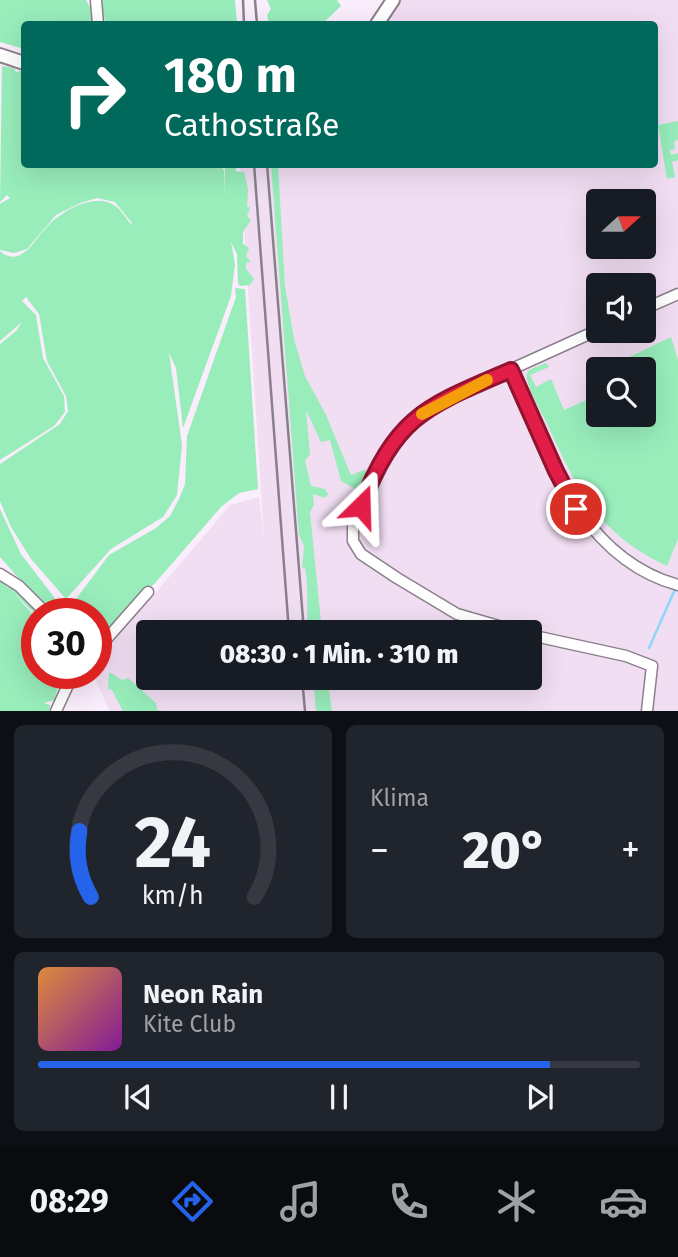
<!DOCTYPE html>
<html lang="de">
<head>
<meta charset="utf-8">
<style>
  :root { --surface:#171b24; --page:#20242c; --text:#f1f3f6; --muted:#9ea1a6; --line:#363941; --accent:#2563eb }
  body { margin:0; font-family:"Fira Sans",sans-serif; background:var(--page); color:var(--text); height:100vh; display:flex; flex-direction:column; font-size:26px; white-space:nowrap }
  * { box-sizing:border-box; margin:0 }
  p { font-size:23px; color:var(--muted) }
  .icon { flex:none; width:38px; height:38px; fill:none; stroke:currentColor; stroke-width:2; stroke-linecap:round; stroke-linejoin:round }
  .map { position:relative; height:711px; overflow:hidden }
  .details { display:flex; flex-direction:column; gap:14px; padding:14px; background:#0d0f14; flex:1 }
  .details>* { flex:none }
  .banner { position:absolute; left:21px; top:21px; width:637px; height:147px; border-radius:7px; box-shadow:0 7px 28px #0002; background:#00695c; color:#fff; overflow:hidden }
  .needle { width:46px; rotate:69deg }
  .controls { position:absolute; left:586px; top:189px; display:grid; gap:14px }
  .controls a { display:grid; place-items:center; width:70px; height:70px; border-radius:7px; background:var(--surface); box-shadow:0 7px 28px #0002; font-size:35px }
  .speed { position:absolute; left:21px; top:598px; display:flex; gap:14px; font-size:35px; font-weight:700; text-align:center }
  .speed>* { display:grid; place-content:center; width:91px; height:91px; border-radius:50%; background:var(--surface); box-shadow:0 7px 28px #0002; line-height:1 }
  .speed .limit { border:10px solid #d22; background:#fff; color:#111 }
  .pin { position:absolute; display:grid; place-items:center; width:60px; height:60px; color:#fff; margin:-30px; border:4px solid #fff; border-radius:50%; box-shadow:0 2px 7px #0007 }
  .me { position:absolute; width:77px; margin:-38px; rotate:22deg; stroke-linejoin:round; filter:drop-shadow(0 0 5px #0008) }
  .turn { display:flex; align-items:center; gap:24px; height:147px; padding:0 28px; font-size:32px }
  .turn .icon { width:91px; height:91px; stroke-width:2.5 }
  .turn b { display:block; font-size:49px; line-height:60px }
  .big { font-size:52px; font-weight:800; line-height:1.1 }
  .details .widget { flex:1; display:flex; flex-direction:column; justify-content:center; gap:10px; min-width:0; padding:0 24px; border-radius:10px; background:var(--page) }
  .details .dial { align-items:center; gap:0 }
  .dial svg { height:182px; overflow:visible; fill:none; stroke:var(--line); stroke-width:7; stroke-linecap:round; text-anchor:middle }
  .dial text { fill:var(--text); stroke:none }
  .song { display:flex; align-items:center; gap:21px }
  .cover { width:84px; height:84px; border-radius:10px; background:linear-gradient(135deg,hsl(30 70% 55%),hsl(290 70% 35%)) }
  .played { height:7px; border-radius:4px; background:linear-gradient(90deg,var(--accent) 85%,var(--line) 85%) }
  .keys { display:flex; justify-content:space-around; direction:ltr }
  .heat { display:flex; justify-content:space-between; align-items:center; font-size:38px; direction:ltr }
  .details .tiles { flex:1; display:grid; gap:14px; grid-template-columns:1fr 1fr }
  .widget:last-child { grid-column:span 2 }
  .trip { position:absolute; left:136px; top:620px; width:406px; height:70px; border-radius:7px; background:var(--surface); box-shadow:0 7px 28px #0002; font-weight:800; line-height:70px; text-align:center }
  .tabs { display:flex; height:112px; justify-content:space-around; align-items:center; background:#090b0e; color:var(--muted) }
  .tabs .icon { width:49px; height:49px }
  .tabs .current { color:var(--accent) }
  .tabs b { font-size:32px; color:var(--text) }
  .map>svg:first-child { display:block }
  .built { fill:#f1def3; fill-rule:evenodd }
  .green { fill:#98edbb }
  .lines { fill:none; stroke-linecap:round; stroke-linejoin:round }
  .stream { stroke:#8dd6fc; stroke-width:2.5 }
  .minor-casing { stroke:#8b7f8c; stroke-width:13 }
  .tertiary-casing { stroke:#8b7f8c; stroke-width:16 }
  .minor { stroke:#fff; stroke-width:10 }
  .tertiary { stroke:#fff; stroke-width:12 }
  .rail { stroke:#89818a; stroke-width:2.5 }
  .route-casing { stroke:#92132f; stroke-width:18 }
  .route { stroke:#e11d48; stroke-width:12 }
  .slow { stroke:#f59e0b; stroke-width:12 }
</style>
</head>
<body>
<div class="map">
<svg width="678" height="711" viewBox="0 0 678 711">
  <rect width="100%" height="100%" fill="#faedfc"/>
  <path class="built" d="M393,0H678V711H110L93,674H96V650L147,603L230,505L259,497L264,538L240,165L654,164V24H377ZM598,201H644V247H598ZM598,285H644V331H598ZM598,369H644V415H598ZM149,632H530V677H149Z"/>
  <g class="green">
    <polygon points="0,0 86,0 92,10 91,22 24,24 24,49 0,42"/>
    <polygon points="100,0 235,0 237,24 106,24"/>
    <polygon points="267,0 337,0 341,6 322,24 269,24 267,15 271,9"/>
    <path d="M2,66L14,68L16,72L24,70V164L221,165L224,171V195L225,165H238L235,171L244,172L248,189L247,206L250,208L247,216L251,220L243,232V244L249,248L246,256L251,262L246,263V269L254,279L250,285L240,286L238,283L237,254L231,242L235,264L231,296L183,428L176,368L169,353L182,445L177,495L163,517L111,549L66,599L31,559L11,527L0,501V464L60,424L68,411L66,396L47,361L39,314L26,297L22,301L36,315L43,358L64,396L65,412L54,426L0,460V344L16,331L22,322L0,341V251C21,269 34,240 46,228C60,212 93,192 114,205C121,209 126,219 132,225V223L115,202L97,198L80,203L56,215L27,249L14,253L0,250V204L10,198L7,195L0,202Z"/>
    <polygon points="678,121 678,140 674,141 675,149 670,150 671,155 678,153 678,160 672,162 675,177 667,179 658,125"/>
    <path d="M271,165H278L285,286L294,339L305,376L326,415L351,475L364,470L367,472L359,491L341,481L330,440L321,442L306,410L310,454L305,461L311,486L325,489L328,494L325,498L313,494L314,505L310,512L322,632H308C306,608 309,593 305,567L302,568L304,546L299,535Z"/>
    <polygon points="235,288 245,289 258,489 239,493 221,507 156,582 96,643 96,614 71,614 70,607 109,555 156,528 170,516 179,499 185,484 187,436 236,297"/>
    <path d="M671,337L678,360V539L667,566C600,534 580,495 550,430C542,412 529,393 526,375L529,370L546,363L549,367L530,375L536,387L551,379L564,410L598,395V415H644V369H629L625,359Z"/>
    <polygon points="0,509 21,554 67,614 50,614 0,557"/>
    <polygon points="0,579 7,587 19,589 43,614 37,616 12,591 37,619 37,674 62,674 54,700 44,703 50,705 49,711 0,711"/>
    <polygon points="109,672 122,680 128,678 156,703 157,710 162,711 123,711 112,690 108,689"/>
    <polygon points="313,677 327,677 332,711 316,711"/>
  </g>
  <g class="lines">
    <polyline class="stream" points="649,648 676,587"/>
    <defs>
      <g id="minor">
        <polyline points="96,0 98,24"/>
        <polyline points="644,309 678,294"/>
        <path d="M511,370C547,453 580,558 678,585"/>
        <polyline points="0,574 19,586 47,614"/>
        <polyline points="520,632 457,614 397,578 361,554 353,541 353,525 382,458 413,421 450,397 598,330"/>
        <polyline points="530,635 626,656 652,666 647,711"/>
        <polyline points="96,651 148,592"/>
        <polyline points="56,711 73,674"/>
      </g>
      <g id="tertiary">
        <polyline points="377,24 393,0"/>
        <polyline points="0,55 24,63"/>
      </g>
    </defs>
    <use href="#minor" class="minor-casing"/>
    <use href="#tertiary" class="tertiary-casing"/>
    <use href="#minor" class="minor"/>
    <use href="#tertiary" class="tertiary"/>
    <g class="rail">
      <polyline points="243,0 244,24"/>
      <polyline points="255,0 257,24"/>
      <polyline points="254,164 289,632"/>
      <polyline points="267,164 304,632"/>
      <polyline points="302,677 305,711"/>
    </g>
  </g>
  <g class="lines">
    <defs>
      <path id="route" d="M361,506C397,415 425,407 511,370L556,471L576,509"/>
    </defs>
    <use href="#route" class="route-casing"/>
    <use href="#route" class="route"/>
    <polyline class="slow" points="422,414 487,380"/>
  </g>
</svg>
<div class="controls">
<a><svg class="needle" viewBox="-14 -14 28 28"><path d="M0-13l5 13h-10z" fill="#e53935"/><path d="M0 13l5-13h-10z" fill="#9ea1a6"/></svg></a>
<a><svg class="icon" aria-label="sound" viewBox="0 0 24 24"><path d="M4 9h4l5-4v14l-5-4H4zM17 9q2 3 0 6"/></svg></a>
<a><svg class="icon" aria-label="search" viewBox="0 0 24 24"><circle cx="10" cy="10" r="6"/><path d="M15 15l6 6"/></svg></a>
</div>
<div class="speed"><div class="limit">30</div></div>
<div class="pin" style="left:576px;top:509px;background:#d93025"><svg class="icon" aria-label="arrive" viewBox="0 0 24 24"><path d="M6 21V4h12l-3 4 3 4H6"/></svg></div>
<svg class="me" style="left:361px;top:506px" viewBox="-20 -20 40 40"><path d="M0-17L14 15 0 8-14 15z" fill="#e11d48" stroke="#fff" stroke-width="4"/></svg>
<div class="trip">08:30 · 1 Min. · 310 m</div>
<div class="banner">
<div class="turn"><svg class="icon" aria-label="right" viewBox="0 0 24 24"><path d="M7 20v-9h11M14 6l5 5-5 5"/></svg><div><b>180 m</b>Cathostraße</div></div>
</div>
</div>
<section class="details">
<div class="tiles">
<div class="widget dial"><svg viewBox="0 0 100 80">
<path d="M14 69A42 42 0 1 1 86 69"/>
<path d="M14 69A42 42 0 0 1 9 40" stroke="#2563eb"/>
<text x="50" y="56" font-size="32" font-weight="700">24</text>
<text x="50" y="72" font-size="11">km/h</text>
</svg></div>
<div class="widget"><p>Klima</p>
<div class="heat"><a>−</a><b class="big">20°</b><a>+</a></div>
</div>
<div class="widget">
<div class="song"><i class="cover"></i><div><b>Neon Rain</b><p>Kite Club</p></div></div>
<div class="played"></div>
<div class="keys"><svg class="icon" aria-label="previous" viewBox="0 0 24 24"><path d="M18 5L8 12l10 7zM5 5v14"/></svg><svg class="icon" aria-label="pause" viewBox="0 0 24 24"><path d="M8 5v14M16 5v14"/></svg><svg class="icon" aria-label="next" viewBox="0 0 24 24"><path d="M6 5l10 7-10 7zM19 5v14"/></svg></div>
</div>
</div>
</section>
<nav class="tabs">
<b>08:29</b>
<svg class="icon current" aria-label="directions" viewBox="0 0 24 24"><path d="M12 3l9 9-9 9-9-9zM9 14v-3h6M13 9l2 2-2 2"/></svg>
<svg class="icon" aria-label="music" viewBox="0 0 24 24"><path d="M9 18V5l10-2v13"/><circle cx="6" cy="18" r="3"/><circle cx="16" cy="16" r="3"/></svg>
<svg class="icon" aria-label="phone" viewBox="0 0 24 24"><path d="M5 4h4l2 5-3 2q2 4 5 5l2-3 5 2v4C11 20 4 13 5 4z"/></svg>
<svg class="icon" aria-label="climate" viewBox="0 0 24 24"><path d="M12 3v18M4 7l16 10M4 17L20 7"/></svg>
<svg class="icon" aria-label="car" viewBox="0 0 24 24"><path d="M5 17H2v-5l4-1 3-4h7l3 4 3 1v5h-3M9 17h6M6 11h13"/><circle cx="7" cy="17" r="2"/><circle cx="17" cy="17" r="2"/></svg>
</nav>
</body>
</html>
